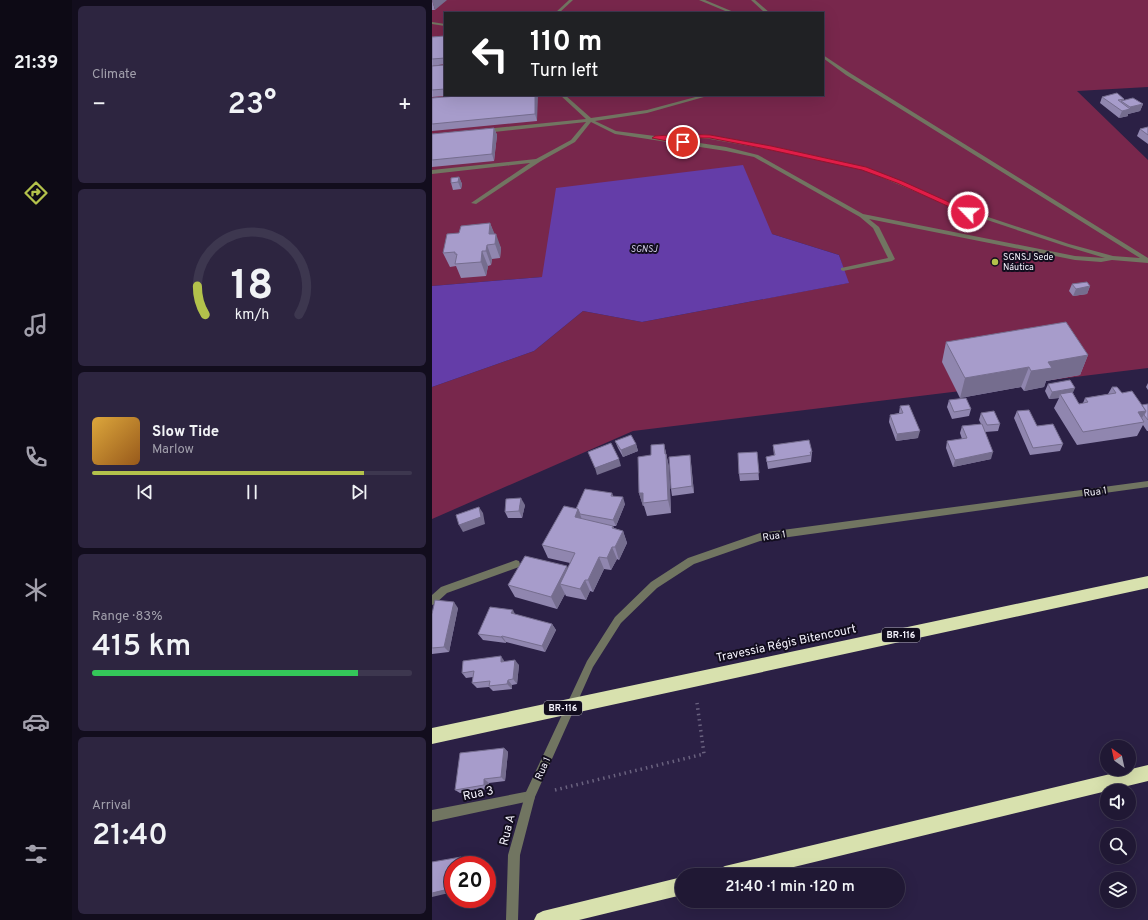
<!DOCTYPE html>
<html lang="en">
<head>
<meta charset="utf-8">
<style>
  :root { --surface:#201834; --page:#2d2540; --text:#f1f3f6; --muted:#a2a0ac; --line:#3d374f; --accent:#b3c24b }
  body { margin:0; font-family:Overpass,sans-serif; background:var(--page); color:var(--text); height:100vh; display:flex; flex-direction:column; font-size:15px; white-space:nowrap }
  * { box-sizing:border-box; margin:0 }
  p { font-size:13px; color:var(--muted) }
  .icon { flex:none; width:22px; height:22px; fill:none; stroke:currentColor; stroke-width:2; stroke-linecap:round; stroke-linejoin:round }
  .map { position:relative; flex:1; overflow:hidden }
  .drawer { display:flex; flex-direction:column; gap:6px; padding:6px; background:#120d1d; width:360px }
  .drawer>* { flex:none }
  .hud { position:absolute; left:12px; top:12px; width:380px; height:84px; border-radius:0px; box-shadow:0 4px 16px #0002,0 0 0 1px var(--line); background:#202124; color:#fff; overflow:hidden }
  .needle { width:26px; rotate:327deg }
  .buttons { position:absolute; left:668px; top:740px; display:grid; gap:8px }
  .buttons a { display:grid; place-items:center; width:36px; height:36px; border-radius:50%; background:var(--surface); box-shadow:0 4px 16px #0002,0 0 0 1px var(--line); font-size:20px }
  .speed { position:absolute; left:12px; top:856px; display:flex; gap:8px; font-size:20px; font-weight:700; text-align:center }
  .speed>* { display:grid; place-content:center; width:52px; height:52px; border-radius:50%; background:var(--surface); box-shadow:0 4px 16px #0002,0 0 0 1px var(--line); line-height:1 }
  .speed .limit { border:6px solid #d22; background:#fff; color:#111 }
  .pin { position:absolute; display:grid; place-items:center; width:34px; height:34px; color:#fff; margin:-17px; border:2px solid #fff; border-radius:50%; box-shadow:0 1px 4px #0007 }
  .me { position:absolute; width:44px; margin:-22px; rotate:294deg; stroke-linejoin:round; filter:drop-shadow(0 0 3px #0008) }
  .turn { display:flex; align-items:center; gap:14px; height:84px; padding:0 20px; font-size:18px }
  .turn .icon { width:52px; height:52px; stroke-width:2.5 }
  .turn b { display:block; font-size:28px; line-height:34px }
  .big { font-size:30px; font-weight:600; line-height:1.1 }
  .drawer .tile { flex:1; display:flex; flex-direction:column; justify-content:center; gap:6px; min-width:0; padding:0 14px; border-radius:6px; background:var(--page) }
  .drawer .dial { align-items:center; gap:0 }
  .dial svg { height:104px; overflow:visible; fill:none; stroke:var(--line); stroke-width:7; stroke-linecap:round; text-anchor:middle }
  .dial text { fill:var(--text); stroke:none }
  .song { display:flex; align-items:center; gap:12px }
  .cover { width:48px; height:48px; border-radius:6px; background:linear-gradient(135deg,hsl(40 70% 55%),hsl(30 70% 35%)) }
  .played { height:4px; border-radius:2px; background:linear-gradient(90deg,var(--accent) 85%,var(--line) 85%) }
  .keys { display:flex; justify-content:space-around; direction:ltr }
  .heat { display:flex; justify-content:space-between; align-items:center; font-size:22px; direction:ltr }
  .charge { height:6px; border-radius:3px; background:linear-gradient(90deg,#34c759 83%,var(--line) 0) }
  .trip { position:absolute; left:243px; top:868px; width:230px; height:40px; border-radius:20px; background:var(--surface); box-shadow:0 4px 16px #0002,0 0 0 1px var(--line); font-weight:600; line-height:40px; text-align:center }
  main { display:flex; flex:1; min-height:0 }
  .dock { display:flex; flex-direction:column; width:72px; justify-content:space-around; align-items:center; background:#0d0a15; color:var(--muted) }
  .dock .icon { width:28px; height:28px }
  .dock .active { color:var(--accent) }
  .dock b { font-size:18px; color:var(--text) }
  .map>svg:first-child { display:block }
  .green { fill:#78274c; fill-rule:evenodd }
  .water { fill:#643da8 }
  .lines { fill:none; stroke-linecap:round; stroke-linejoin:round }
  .path { stroke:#6a627f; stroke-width:3.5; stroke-dasharray:1.5 4; stroke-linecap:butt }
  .service { fill:#717561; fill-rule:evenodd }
  .tertiary { fill:#717561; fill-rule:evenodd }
  .motorway { fill:#d8e1ae; fill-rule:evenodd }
  .wall { fill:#9086af }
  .shaded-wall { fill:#756d8e }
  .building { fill:#a79ccb; stroke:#756d8e }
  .route { fill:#e11d48; stroke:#92132f }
  .poi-dot { fill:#b3c24b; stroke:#120d1e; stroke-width:1.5 }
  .labels { text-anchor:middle; stroke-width:4; stroke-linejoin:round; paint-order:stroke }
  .far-water-label { font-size:9px; font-style:italic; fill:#d4ceea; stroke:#120d1e }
  .far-poi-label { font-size:9px; fill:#f5f3fd; stroke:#120d1e; text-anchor:start }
  .shield { fill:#120d1e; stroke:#b1aeba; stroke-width:1 }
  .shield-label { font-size:9px; font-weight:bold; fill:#f5f3fd }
  .street-label { font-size:10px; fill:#f5f3fd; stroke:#120d1e }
  .near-street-label { font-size:12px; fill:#f5f3fd; stroke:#120d1e }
</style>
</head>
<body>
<main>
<nav class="dock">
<b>21:39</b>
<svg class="icon active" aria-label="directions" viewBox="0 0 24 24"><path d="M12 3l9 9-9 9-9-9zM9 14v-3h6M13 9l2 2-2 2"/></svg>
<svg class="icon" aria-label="music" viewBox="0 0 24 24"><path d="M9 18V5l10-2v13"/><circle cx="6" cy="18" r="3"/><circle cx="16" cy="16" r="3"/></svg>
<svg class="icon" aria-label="phone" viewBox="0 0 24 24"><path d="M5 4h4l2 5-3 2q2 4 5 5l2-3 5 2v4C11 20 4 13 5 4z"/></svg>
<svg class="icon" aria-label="climate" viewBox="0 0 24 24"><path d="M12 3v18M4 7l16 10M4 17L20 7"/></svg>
<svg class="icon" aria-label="car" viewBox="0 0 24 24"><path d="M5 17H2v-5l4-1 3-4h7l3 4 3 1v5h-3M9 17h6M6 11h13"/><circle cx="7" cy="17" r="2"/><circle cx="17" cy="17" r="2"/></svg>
<svg class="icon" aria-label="filters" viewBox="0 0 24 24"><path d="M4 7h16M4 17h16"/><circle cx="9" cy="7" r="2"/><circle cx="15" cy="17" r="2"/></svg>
</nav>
<section class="drawer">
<div class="tile"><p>Climate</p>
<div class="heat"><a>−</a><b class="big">23°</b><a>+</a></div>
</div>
<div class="tile dial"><svg viewBox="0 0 100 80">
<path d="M14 69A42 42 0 1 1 86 69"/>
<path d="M14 69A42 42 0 0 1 8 47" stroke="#b3c24b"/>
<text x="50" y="56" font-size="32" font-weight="700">18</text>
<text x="50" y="72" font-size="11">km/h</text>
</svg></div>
<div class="tile">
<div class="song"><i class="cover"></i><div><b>Slow Tide</b><p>Marlow</p></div></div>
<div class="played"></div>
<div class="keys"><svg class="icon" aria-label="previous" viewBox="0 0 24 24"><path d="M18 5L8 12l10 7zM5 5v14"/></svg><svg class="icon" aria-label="pause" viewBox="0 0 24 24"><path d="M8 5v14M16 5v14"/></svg><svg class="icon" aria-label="next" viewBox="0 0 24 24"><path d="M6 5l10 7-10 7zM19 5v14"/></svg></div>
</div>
<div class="tile"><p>Range · 83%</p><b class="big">415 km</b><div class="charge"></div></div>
<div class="tile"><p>Arrival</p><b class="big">21:40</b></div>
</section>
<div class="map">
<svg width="716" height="920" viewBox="0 0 716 920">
  <rect width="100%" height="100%" fill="#2b2045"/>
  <path class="green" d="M0,0H716V87L645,91L716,160V368L201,431L0,519V387L102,351L151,311L210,322L416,283L407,255L340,234L110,277L0,286ZM13,13H391V95H13Z"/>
  <polygon class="water" points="311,165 340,234 407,255 417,283 210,322 151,311 102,351 0,387 0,286 110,277 124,188"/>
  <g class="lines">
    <polyline class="path" points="123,790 272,754 265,703"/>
    <g class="service">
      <polygon points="137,0 141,0 127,13 123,13"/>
      <polygon points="267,0 273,0 304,13 298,13"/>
      <polygon points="319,0 323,0 338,13 333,13"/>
      <polygon points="0,22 13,24 13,26 0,24"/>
      <path d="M391,55L418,73L716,258V263L680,260L669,262L643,260L437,219L447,227L463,259L460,261L411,271L409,270V268L456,258L441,228L428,217L322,157L294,151L183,134L159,122L143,142L109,161L44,204L39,203L98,163L0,174V170L104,159L139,140L154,122L53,133L50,131L53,129L154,119L128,95H133L159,118L215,110L271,95H279L215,113L163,121L184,131L223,136L251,133L278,135L339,146L434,167L538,211L637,244L681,256L708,258L414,75L391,58ZM251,137L278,139L339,150L430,169L534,213L633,246L673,258L643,256L431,214L326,155L294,147L235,138Z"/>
      <polygon points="84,560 87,561 88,564 87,567 15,593 3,604 0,605 0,595 9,587"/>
      <polygon points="98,791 102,792 103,796 102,800 98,801 0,822 0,810"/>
    </g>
    <polygon class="tertiary" points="716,481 716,487 328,541 262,564 225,588 189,623 161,667 103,797 88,855 86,920 74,920 76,855 94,792 155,661 183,617 219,582 256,558 328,533"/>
    <g class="motorway">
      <polygon points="716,576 716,588 0,744 0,728"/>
      <polygon points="716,765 716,781 329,875 284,875 287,869 293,866"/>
      <polygon points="250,877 250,895 147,920 102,920 105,914 111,911"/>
    </g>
  </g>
  <g class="wall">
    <polygon points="0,0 3,10 0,10"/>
    <polygon points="13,36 13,64 0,66 0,37"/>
    <polygon points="13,65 13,95 26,95 0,97 0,66"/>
    <polygon points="38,95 105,95 105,121 0,131 0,98"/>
    <polygon points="670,97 692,99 692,100 711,104 708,111 696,114 696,116 687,118 668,103"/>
    <polygon points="716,127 716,144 705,136 708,129"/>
    <polygon points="62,128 65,135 62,161 0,167 0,134"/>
    <polygon points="27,177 30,184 29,189 21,190 19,183"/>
    <polygon points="58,223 62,234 69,248 68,258 60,259 59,265 56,266 54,276 29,278 24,266 18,267 11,253 27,233"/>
    <polygon points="640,284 658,286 655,294 641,296 637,291"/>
    <polygon points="514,342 656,355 648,375 614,381 612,387 592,391 589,387 528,398 510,362"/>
    <polygon points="716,383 716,390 714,387"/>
    <polygon points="616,384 641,393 647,404 651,403 653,398 676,394 680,387 710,405 716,404 716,431 715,431 711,425 705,436 645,445 622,408 627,398 617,399 613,391"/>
    <polygon points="517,400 539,409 537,416 520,419 515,407"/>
    <polygon points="468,406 486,438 464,441 457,422 458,415 467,413"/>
    <polygon points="585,411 605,426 631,444 628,451 598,455 582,418"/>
    <polygon points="549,413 568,424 566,431 553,432 559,459 521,467 514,448 515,441 530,439 528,433 530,426 549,424 547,420"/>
    <polygon points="183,441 204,444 206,451 191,457 186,448"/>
    <polygon points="232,444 237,467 239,513 215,516 212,506 211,506 207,493"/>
    <polygon points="341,445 380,452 379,462 336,469 334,457 342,456"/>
    <polygon points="325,452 327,480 308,481 307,474"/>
    <polygon points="258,455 262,493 240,496 239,489"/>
    <polygon points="180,493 181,496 193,504 184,526 181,526 182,528 191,531 195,543 187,560 185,559 179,570 172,569 161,592 158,591 154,600 134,596 133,594 125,609 83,597 76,585 136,568 138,563 116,558 110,545 144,509"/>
    <polygon points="93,505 90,518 76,518 73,512"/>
    <polygon points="26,608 17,652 0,654 0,614"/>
    <polygon points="84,615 120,624 124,630 113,652 74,642 74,643 51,640 46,634"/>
    <polygon points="72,661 87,665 85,684 80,685 80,689 61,691 57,687 45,688 40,683 41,677 34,678 30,673"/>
    <polygon points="72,748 76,752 73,781 57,783 57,789 28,793 23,790"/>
  </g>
  <g class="shaded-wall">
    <polygon points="0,0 15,0 3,10"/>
    <polygon points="103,95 105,95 106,96 105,121 103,114"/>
    <polygon points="711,104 708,111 696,114 696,116 687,118 690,111 698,109 698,107"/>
    <polygon points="62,128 65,135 62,161 60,154"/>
    <polygon points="27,177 30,184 29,189 26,182"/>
    <polygon points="58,223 64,237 64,234 69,248 68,258 63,244 57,234"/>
    <polygon points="55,245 60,259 59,265 54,251"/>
    <polygon points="50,251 56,266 54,276 49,262"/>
    <polygon points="658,286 655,294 641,296 644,289"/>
    <polygon points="656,355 648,375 614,381 612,387 592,391 599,371 616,362"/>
    <polygon points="597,367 589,387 528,398 533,378"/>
    <polygon points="643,388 640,395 628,394 627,398 617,399 620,392"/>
    <polygon points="714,411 707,423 706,412"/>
    <polygon points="488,431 486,438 464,441 465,434"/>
    <polygon points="204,444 206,451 191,457 189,450"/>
    <polygon points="232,444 237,467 239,513 236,500"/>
    <polygon points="561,452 559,459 521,467 523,460"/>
    <polygon points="258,455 259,462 262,493 260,486"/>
    <polygon points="187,459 189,466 165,475 163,468"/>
    <polygon points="207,493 211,493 211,503 212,506 211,506"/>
    <polygon points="191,497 193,504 184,526 181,520"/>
    <polygon points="89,498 93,505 90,518 87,511"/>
    <polygon points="47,507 51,513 53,524 31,532 27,525"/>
    <polygon points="146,509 151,522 143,517"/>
    <polygon points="191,531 195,543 187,560 183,547"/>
    <polygon points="180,547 185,559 179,570 175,558"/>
    <polygon points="167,557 172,569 161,592 156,580"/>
    <polygon points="135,566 140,578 128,584 133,594 125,609 119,597"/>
    <polygon points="153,580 158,591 154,600 148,589"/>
    <polygon points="22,602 26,608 17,652 12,647"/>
    <polygon points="81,610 84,616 79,613"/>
    <polygon points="120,624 124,630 113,652 110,646"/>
    <polygon points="70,636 74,642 74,643 69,637"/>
    <polygon points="69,656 73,662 69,662"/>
    <polygon points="83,660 87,665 85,684 81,679"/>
    <polygon points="76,680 80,685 80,689 75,684"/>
    <polygon points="72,748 76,752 73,781 69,777"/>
    <polygon points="52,779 57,783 57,789 52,785"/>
    <polygon points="29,857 35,860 34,865 29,865"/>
    <polygon points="21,888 21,892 0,897 0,893"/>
  </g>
  <g class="building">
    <polygon points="13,36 13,58 0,59 0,37"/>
    <polygon points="13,65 13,89 0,90 0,66"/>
    <polygon points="685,93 692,99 686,100 698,109 690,111 670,97"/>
    <polygon points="38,95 103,95 103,114 0,124 0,98"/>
    <polygon points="701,98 711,104 698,107 689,101"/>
    <polygon points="716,127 716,135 708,129"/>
    <polygon points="62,128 60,154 0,160 0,134"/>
    <polygon points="27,177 26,182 19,183 19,178"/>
    <polygon points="58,223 57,234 64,234 63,244 55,245 54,251 50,251 49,262 23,264 25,254 23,254 23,252 11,253 15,234 27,233 29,226"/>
    <polygon points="655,282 658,286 644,289 640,284"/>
    <polygon points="634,322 656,355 616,362 620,368 599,371 597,367 533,378 514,342"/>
    <polygon points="638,380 643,388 620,392 616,384"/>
    <polygon points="680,387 685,387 690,393 700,391 714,411 706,412 712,422 651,432 628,394 640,392 647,404 656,402 653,398 684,393"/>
    <polygon points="534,398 539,409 522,412 517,400"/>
    <polygon points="716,404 716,420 712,415 714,411 710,405"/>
    <polygon points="477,405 488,431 465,434 458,415 471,413 468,406"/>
    <polygon points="597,410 605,426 621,424 631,444 601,448 585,411"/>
    <polygon points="562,411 568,424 555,425 549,413"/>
    <polygon points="550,424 561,452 523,460 515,441 535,438 530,426"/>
    <polygon points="199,435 204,444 189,450 183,441"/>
    <polygon points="377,440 380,452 378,452 379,455 335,462 334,457 343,455 341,445"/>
    <polygon points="179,443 187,459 163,468 156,452"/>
    <polygon points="232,444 233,454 234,454 236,500 211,503 211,493 207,493 206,457 219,455 219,445"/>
    <polygon points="325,452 327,473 307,474 306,453"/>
    <polygon points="258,455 260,486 239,489 237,457"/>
    <polygon points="153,489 180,493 179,496 191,497 181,520 148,514 146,509 144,509"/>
    <polygon points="89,498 87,511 73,512 74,499"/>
    <polygon points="132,506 146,509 143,517 181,526 180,528 191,531 183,547 180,547 175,558 167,557 156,580 153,580 148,589 128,584 143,553 110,545"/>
    <polygon points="47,507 49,517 27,525 24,515"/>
    <polygon points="93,556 135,566 119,597 76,585"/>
    <polygon points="3,600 22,602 12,647 0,648 0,614"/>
    <polygon points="58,607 81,610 79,613 120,624 110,646 70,636 69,637 46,634"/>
    <polygon points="69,656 69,662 83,660 81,679 76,680 75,684 57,686 58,681 40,683 42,671 30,673 31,661"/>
    <polygon points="72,748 69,777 52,779 52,785 23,790 28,753"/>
    <polygon points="29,857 29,865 21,865 21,888 0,893 0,862"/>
  </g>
  <polygon class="route" points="251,134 278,135 339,146 434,167 470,181 539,212 533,214 465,183 430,170 339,150 278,138 238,138 254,141 254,142 251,144 220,138 223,136"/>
  <circle class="poi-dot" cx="563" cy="262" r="4"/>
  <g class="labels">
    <g class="far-water-label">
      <text x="212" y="252">SGNSJ</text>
    </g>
    <g class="far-poi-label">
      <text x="571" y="260">SGNSJ Sede<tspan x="571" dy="10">Náutica</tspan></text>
    </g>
    <g class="shield">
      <rect x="450" y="628" width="38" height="14" rx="3"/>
      <rect x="112" y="701" width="38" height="14" rx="3"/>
    </g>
    <g class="shield-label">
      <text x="469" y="638">BR-116</text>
      <text x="131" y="711">BR-116</text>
    </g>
    <g class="street-label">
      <text transform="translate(663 491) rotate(-8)" y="4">Rua 1</text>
      <text transform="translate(342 535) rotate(-9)" y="4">Rua 1</text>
      <text transform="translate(110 768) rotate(-66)" y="4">Rua 1</text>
    </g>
    <g class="near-street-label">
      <text transform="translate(354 643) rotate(-12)" y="4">Travessia Régis Bitencourt</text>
      <text transform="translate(46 793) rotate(-12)" y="4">Rua 3</text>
      <text transform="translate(75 830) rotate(-76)" y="4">Rua A</text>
    </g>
  </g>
</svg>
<div class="buttons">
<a><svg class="needle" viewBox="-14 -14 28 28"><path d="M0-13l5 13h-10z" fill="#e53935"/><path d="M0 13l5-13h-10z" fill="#a2a0ac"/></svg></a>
<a><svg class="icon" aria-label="sound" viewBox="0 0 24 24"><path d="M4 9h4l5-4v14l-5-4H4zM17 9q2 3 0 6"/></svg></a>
<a><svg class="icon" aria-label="search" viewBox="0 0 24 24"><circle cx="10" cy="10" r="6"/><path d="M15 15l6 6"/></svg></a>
<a><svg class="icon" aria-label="layers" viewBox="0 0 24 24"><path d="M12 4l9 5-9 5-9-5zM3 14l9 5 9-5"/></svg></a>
</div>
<div class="speed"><div class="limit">20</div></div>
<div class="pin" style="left:251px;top:142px;background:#d93025"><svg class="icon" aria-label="arrive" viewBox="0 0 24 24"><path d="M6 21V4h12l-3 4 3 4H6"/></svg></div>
<svg class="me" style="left:536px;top:212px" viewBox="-20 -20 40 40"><circle r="17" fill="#e11d48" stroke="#fff" stroke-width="3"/><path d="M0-11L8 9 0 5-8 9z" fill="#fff"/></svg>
<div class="trip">21:40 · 1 min · 120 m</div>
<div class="hud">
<div class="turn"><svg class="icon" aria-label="left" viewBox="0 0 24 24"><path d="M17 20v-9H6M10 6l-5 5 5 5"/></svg><div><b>110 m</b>Turn left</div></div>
</div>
</div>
</main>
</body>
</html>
